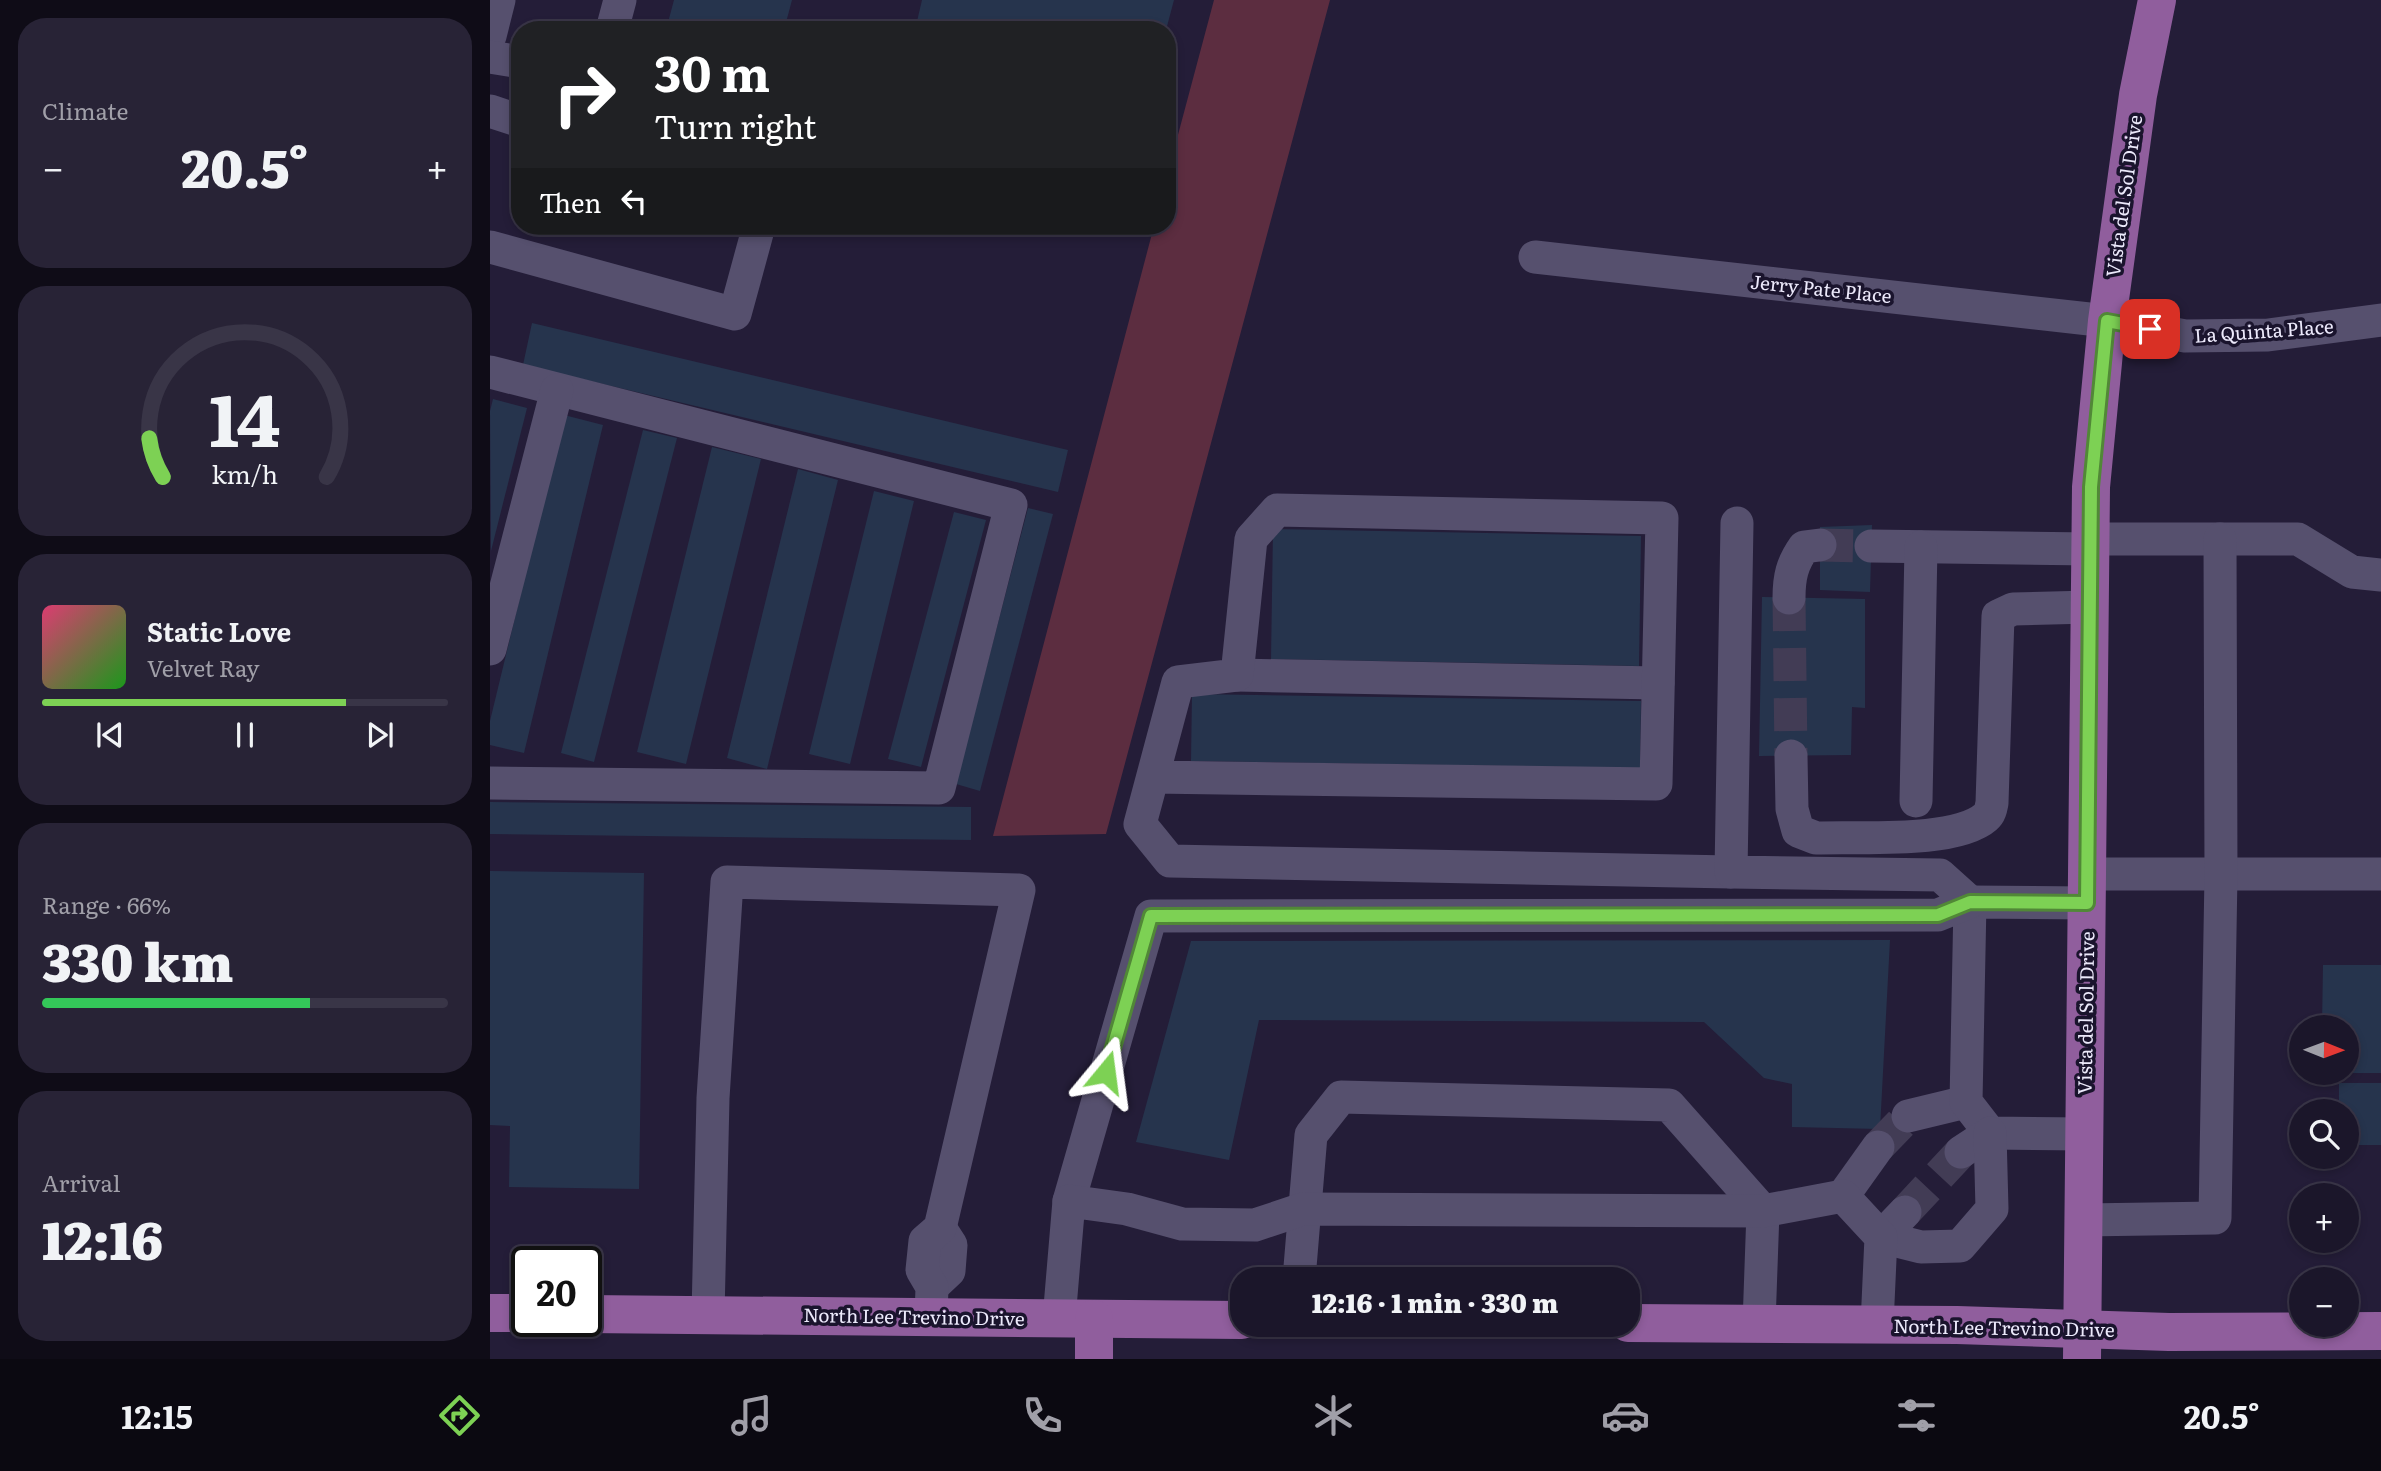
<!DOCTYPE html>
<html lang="en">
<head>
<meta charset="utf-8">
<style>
  :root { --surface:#1b162a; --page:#282336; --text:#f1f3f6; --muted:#a09fa8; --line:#393547; --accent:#7dd154 }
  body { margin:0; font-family:Literata,serif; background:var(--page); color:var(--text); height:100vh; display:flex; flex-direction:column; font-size:26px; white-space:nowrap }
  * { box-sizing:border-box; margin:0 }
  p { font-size:23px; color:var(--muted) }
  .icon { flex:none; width:38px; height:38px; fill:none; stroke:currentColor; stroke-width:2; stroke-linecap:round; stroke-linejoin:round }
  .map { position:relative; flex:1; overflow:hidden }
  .details { display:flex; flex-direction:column; gap:18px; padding:18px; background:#0f0c17; width:490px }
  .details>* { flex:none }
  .hud { position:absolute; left:21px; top:21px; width:665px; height:214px; border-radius:28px; box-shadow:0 4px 10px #0003,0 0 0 2px var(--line); background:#202124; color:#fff; overflow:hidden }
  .needle { width:46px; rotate:91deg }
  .tools { position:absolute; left:1799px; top:1015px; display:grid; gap:14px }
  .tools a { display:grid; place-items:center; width:70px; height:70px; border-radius:50%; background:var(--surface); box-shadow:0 4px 10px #0003,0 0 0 2px var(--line); font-size:35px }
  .speed { position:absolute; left:21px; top:1246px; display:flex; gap:14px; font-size:35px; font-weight:700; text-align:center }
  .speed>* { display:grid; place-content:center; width:91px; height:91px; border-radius:50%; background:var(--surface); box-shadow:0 4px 10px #0003,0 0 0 2px var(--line); line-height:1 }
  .speed .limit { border:4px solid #111; border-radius:10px; background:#fff; color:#111 }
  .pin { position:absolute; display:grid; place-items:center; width:60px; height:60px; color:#fff; margin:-30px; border-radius:14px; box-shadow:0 4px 10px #0006 }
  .me { position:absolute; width:77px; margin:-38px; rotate:16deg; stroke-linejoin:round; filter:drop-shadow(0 0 5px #0008) }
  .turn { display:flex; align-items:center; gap:24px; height:147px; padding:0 28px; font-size:32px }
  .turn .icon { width:91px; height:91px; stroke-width:2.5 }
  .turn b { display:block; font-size:49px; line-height:60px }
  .then { display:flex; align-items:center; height:66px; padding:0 28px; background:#0003; gap:14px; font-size:26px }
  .big { font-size:52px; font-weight:800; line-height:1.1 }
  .details .card { flex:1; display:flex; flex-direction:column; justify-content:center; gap:10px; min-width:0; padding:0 24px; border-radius:28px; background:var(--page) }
  .details .dial { align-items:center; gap:0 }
  .dial svg { height:182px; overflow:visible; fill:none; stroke:var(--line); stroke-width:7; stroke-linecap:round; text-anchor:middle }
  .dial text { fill:var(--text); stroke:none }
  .song { display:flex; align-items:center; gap:21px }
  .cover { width:84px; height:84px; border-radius:10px; background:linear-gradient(135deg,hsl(340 70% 55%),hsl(120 70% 35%)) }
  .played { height:7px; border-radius:4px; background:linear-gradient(90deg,var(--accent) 75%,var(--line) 75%) }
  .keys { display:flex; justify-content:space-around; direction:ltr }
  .heat { display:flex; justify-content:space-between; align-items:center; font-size:38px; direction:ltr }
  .charge { height:10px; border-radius:5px; background:linear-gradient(90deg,#34c759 66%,var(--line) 0) }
  .trip { position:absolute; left:740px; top:1267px; width:410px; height:70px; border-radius:28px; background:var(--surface); box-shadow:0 4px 10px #0003,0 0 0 2px var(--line); font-weight:800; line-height:70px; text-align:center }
  .dock { display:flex; height:112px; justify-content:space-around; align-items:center; background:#0b0911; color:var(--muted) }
  .dock .icon { width:49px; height:49px }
  .dock .selected { color:var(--accent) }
  .dock b { font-size:32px; color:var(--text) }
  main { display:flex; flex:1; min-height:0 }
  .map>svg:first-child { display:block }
  .green { fill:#5c2d40 }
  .building { fill:#26344d }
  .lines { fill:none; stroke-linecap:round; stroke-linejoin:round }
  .minor-tunnel { stroke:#423c55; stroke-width:33; stroke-dasharray:33 17; stroke-linecap:butt }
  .minor { stroke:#56506e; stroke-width:33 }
  .major { stroke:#905e9d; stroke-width:38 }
  .route-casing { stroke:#518837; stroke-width:18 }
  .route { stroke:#7dd154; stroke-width:12 }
  .labels { text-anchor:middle; stroke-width:7; stroke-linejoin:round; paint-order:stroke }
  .street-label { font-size:19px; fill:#ece9fb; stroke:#1a142d }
</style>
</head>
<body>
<main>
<section class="details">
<div class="card"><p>Climate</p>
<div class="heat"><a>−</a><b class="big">20.5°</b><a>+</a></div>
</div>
<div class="card dial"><svg viewBox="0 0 100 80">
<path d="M14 69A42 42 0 1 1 86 69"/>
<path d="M14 69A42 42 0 0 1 8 52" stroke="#7dd154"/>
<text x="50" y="56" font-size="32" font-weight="700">14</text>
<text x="50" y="72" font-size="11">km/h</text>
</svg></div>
<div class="card">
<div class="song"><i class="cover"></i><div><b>Static Love</b><p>Velvet Ray</p></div></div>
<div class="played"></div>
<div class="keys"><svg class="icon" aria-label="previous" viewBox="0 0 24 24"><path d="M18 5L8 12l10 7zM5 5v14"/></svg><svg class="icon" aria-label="pause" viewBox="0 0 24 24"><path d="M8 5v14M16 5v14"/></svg><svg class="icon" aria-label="next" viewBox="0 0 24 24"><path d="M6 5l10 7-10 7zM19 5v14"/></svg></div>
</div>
<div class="card"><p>Range · 66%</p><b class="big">330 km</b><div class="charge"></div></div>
<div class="card"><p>Arrival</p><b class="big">12:16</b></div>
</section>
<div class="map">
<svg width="1891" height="1359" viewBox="0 0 1891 1359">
  <rect width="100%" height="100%" fill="#241d38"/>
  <polygon class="green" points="724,0 840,0 616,834 503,836 664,226 677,226 677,176"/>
  <g class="building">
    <polygon points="184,0 302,0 294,30 176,30"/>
    <polygon points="432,0 684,0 676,30 425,30"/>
    <polygon points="42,323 578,450 568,492 33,365"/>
    <polygon points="3,399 37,408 1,551 0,411"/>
    <polygon points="74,415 113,425 34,753 0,745 0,721"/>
    <polygon points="153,430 187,438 104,762 71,753"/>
    <polygon points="222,447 271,459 196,764 147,752"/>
    <polygon points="308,469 348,480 277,769 237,758"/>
    <polygon points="384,491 424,501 360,764 319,754"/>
    <polygon points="538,508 563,514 490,791 466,784"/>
    <polygon points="464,512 496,520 431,767 398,759"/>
    <polygon points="1382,525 1380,592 1330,590 1330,527"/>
    <polygon points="783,529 1151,536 1149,666 781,659"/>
    <polygon points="1272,597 1375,599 1375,708 1362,707 1361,755 1269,756"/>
    <polygon points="702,694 1151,701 1150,768 701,761"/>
    <polygon points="0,802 481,807 481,840 0,834"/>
    <polygon points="0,871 154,873 149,1189 19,1187 20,1126 0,1125"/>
    <polygon points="1400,940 1390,1129 1302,1127 1302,1084 1274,1078 1214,1022 769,1020 739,1160 646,1142 701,941"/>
    <polygon points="1833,965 1891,965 1891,1073 1857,1073 1857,1027 1832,1027"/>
    <polygon points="1849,1083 1891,1083 1891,1145 1857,1145 1857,1111 1849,1111"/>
  </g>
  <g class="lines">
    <g class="minor-tunnel">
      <polyline points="1330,545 1381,546"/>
      <polyline points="1299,598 1301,756"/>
      <polyline points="1388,1147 1418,1116"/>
      <polyline points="1415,1212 1471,1152"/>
    </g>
    <g class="minor">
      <polyline points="122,30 130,0"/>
      <polyline points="0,36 9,0"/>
      <polyline points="0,57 30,62"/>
      <polyline points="0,111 30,121"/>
      <polyline points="0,247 245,314 269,226"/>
      <polyline points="1045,257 1617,321 1695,336 1778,335 1891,320"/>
      <polyline points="0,372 521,505 449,788 0,783"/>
      <polyline points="1601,539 1808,539 1862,572 1891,575"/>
      <polyline points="1381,546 1601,549"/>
      <path d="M1299,598C1299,577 1302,564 1314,547L1330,545"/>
      <polyline points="0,649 67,390"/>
      <polyline points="747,675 1168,683"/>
      <path d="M1301,756L1302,809L1308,831L1326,838C1368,836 1465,844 1496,817C1500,814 1501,808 1502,803L1508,616L1523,609L1600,607"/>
      <polyline points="663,777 1166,784 1172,518 787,510 761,539 747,675 688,682 650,824 680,861 1241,872"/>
      <polyline points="1426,801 1431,547"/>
      <polyline points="1597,874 1891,874"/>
      <polyline points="1418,1116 1476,1102"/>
      <polyline points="1595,1134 1500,1133 1476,1102 1480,902 1597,903"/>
      <polyline points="1471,1152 1500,1133"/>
      <polyline points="1353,1196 1388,1147"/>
      <polyline points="579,1201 661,916 1448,915 1480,902 1450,875 1241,872 1247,523"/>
      <polyline points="1415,1212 1391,1237 1431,1247 1470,1246 1502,1209 1500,1133"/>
      <polyline points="1594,1220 1725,1218 1731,875 1730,539"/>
      <polyline points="809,1279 821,1135 851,1097 1179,1105 1273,1211 1269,1324"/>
      <polyline points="442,1287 459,1271 461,1245 450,1228"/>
      <polyline points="218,1315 223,1098 237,882 529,890 450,1228 435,1241 432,1270 442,1287 441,1317"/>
      <polyline points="569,1319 579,1201 637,1209 692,1224 765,1225 813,1209 1273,1211 1353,1196 1391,1237 1387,1325"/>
    </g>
    <g class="major">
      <polyline points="0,1313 37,1313"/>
      <polyline points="96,1314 752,1320"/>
      <polyline points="1138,1323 1467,1325 1679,1332 1891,1331"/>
      <polyline points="604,1359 604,1319"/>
      <polyline points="1592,1359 1601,487 1617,321 1648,95 1667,0"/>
    </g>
  </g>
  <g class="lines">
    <defs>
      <polyline id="route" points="616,1072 661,916 1448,915 1480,902 1597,903 1601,487 1617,321 1660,329"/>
    </defs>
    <use href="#route" class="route-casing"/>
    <use href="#route" class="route"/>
  </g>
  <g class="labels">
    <g class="street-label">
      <text transform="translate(1634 196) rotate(-82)" y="7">Vista del Sol Drive</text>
      <text transform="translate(1331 289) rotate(6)" y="7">Jerry Pate Place</text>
      <text transform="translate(1774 331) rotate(-4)" y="7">La Quinta Place</text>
      <text transform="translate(1596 1013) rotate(-89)" y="7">Vista del Sol Drive</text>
      <text transform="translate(424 1317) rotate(1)" y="7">North Lee Trevino Drive</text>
      <text transform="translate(1514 1328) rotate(1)" y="7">North Lee Trevino Drive</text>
    </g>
  </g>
</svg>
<div class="tools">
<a><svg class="needle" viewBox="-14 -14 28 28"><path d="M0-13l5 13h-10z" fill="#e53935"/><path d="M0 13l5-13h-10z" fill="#a09fa8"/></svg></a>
<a><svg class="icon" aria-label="search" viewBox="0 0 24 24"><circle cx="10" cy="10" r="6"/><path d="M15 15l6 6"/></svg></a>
<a>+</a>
<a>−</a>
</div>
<div class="speed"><div class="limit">20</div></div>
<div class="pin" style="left:1660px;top:329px;background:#d93025"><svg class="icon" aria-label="arrive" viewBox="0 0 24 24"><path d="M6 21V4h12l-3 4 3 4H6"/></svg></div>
<svg class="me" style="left:616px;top:1072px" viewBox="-20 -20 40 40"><path d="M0-17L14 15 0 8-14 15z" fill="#7dd154" stroke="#fff" stroke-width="4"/></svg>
<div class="trip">12:16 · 1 min · 330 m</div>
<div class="hud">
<div class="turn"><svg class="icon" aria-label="right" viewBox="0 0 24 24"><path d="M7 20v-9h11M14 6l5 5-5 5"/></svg><div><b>30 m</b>Turn right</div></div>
<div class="then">Then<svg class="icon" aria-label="left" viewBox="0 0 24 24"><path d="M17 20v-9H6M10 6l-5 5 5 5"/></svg></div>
</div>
</div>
</main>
<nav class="dock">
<b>12:15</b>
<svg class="icon selected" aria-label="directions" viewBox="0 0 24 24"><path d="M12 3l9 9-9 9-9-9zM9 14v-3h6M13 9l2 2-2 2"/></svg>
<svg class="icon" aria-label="music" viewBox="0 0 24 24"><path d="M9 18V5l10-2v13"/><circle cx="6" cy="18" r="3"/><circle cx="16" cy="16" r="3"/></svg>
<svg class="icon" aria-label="phone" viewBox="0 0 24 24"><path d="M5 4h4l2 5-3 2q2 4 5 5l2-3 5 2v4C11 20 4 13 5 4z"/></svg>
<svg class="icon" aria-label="climate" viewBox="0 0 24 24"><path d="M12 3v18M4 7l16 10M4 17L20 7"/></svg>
<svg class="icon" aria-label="car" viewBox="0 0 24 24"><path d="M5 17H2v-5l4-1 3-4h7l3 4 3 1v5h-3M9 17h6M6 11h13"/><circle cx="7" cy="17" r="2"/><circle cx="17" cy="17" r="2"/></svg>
<svg class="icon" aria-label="filters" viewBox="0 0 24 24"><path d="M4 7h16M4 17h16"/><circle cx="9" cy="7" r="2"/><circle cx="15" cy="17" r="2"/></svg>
<b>20.5°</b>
</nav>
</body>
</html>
